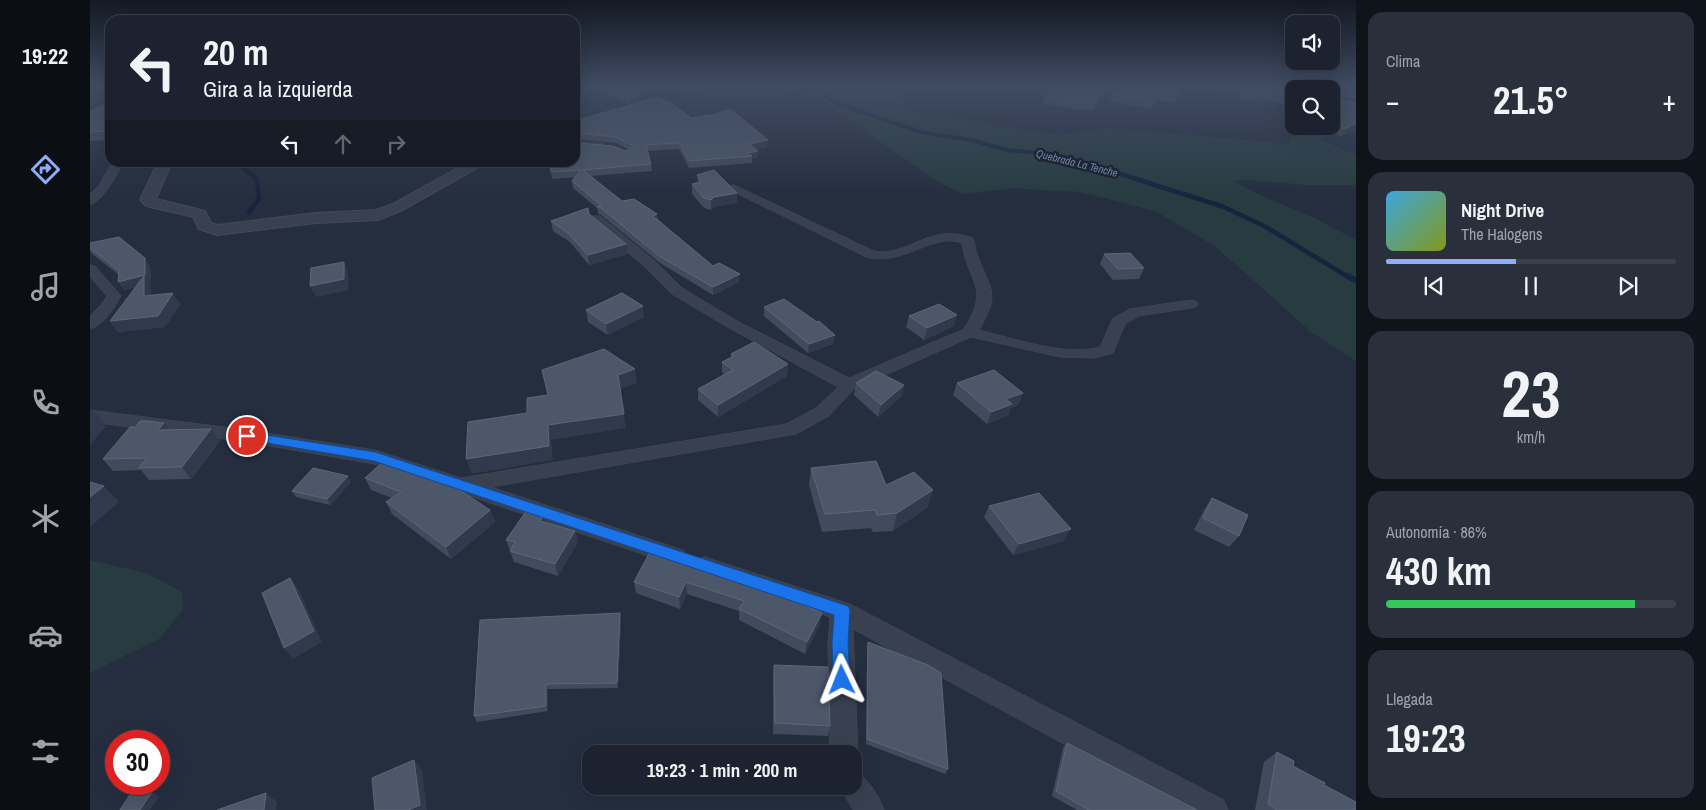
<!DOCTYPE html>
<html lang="es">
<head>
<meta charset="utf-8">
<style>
  :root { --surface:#1c222f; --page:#292f3b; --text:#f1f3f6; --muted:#a0a4aa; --line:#3a3f4b; --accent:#8cadf8 }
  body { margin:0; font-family:"Archivo Narrow",sans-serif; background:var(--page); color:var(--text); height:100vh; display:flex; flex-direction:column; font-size:19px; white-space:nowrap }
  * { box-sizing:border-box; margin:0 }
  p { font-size:16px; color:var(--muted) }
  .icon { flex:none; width:28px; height:28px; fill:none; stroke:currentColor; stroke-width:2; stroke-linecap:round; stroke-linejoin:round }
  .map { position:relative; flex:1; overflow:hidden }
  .drawer { display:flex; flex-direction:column; gap:12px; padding:12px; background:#0f131a; width:350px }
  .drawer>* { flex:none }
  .banner { position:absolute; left:15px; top:15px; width:475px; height:152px; border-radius:15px; box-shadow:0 5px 20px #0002,0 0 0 1px var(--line); background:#1c222f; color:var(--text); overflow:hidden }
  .buttons { position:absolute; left:1195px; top:15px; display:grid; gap:10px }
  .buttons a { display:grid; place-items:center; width:55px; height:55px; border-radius:10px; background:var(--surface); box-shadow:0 5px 20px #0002,0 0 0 1px var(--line); font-size:25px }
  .speed { position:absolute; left:15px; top:730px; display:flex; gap:10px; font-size:25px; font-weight:700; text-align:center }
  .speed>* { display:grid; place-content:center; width:65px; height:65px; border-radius:50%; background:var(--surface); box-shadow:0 5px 20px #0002,0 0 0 1px var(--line); line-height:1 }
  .speed .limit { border:8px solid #d22; background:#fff; color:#111 }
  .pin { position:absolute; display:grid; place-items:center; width:42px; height:42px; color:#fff; margin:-21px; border:2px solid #fff; border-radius:50%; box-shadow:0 1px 5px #0007 }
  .me { position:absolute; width:55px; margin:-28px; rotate:358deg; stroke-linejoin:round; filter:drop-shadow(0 0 4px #0008) }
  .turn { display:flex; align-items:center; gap:18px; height:105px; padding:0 15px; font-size:22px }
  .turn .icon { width:65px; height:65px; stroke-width:2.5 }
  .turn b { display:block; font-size:35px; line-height:42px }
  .lanes { display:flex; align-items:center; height:48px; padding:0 15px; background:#0003; justify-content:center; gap:25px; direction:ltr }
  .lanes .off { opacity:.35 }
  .big { font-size:38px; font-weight:700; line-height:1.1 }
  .drawer .card { flex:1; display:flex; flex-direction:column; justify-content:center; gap:8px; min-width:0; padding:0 18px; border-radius:15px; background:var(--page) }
  .drawer .dial { align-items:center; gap:0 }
  .dial b { font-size:65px; line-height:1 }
  .song { display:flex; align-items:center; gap:15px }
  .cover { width:60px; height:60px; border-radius:8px; background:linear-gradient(135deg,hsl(200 70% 55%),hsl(70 70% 35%)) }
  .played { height:5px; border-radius:2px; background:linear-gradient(90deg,var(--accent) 45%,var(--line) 45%) }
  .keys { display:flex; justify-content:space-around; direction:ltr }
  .heat { display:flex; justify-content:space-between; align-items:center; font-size:28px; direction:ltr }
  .charge { height:8px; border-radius:4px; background:linear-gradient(90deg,#34c759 86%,var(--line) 0) }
  .trip { position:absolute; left:492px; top:745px; width:280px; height:50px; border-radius:15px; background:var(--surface); box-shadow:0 5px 20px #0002,0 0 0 1px var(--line); font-weight:700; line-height:50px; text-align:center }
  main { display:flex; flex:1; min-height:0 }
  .tabs { display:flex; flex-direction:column; width:90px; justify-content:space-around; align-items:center; background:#0b0e13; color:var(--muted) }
  .tabs .icon { width:35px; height:35px }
  .tabs .active { color:var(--accent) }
  .tabs b { font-size:22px; color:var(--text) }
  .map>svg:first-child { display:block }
  .green { fill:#273b40 }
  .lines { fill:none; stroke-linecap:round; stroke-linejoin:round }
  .stream-far2 { stroke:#18243e; stroke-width:4 }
  .stream-far1 { stroke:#18243e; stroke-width:4.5 }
  .stream { stroke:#18243e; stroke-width:5.5 }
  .minor-casing { stroke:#424958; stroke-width:1 }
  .tertiary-casing { stroke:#424958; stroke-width:2 }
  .minor { fill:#39404f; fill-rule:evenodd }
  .tertiary { fill:#39404f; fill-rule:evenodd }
  .wall { fill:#404b5d }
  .shaded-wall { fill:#303a4c }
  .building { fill:#4c5769; stroke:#5d6778 }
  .route { fill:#1a73e8; stroke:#114b97 }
  .labels { text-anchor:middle; stroke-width:5; stroke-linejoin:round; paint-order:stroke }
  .far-water-label { font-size:11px; font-style:italic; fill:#6e83a9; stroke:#1e2534 }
</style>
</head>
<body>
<main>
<nav class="tabs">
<b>19:22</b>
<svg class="icon active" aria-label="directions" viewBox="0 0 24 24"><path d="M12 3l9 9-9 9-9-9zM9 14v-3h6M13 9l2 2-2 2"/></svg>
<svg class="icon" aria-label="music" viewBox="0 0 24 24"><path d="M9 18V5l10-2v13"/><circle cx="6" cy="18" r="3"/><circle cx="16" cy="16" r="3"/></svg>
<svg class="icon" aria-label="phone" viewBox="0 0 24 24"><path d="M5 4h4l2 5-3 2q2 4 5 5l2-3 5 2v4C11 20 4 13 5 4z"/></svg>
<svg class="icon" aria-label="climate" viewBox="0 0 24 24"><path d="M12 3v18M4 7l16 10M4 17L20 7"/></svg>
<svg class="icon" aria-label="car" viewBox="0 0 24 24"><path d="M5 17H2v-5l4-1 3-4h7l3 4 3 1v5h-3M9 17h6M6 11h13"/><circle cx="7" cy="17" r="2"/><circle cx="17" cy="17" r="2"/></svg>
<svg class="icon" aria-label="filters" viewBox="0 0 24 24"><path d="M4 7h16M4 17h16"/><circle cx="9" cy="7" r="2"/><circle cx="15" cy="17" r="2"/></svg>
</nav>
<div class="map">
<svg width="1266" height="810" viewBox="0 0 1266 810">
  <rect width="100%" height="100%" fill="#252e3f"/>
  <g class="green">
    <path d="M709,85C731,85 786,82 804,91C810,95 814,107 820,112L963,134L971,135L1016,128L1198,144L1202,134C1213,128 1222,130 1234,135L1231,140L1266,155V185H1218L1158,180L1143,181L1172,196L1225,218L1266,240V361L1221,332L1126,247L1065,211L990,192L923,188L873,194L848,182Z"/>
    <polygon points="0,560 56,573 92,592 93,610 69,639 0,673"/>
  </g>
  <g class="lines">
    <g class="stream-far2">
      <polyline points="695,85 729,90 745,103 831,132 881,140 917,150 949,153 1020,170"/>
      <polyline points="146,162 156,170"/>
    </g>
    <g class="stream-far1">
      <polyline points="154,169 167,179 169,198 159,213"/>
      <polyline points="1015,169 1134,207 1176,227 1260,278"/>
    </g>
    <polyline class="stream" points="1258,276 1266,281"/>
    <defs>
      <g id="minor">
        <polygon points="485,141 512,143 517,146 512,149 485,147"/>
        <path d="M23,162H34C27,174 13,201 0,205V194L9,185Z"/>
        <path d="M644,185L784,251C820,257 837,222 883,238C886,244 885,251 888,257C902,292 910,294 889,330C923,338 976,357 1010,347L1023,318L1040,309L1101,300L1106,301L1108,304L1106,307L1101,308L1049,316L1035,324L1023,353L1005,358L970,357L881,337L764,389L739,416L706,434L401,487L593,550L596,556L593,562L585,565L284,464L157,442L0,422V410L157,430L285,450L371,478L696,424L726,408L748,387L639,328L582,294L555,267L502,222L500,219L502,216H510L565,261L592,288L649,322L759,378L874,329C901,285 878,285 872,243C842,232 814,267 776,257L640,190L638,188Z"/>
        <path d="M0,265L5,266L31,296C24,308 14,325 0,329V316L10,306L17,296L0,277Z"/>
        <polygon points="615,557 760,604 1134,800 1138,810 1095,810 763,629 768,754 764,763 764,754 740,754 738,643 740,617 607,573 604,566 607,559"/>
        <path d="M764,772C779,778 788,795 794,810H763L749,786H764Z"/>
      </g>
      <g id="tertiary">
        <polygon points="499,85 515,85 514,87 485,96 485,89"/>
        <path d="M586,85C621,85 652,95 689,88L686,85H699L702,88L698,93L694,94C657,101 623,97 587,87Z"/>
        <polygon points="63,162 78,162 80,166 66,199 115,211 121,223 128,225 226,213 286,210 303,204 379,162 398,162 313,210 288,220 226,223 127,235 109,229 103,217 56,206 50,200 66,166"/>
      </g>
    </defs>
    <use href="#minor" class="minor-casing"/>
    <use href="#tertiary" class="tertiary-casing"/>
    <use href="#minor" class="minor"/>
    <use href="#tertiary" class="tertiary"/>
  </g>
  <g class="wall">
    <polygon points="510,85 553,85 557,92 540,105 601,118 677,147 665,149 668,157 662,158 662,163 599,168 589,149 557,151 561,164 562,171 500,176 532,201 567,214 568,220 623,266 649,282 623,295 570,263 511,215 508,214 507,208 483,188 482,181 485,177 462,179 460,164 491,156 488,143 536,151 538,149 526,143 487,139 485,128 540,105 511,90"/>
    <polygon points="1034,85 1089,95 1086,102 1068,101 1061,109 1019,101 1022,94"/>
    <polygon points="1103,85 1173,85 1204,90 1204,107 1168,97 1166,101 1148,98 1149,95 1142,94 1143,91"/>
    <polygon points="1187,85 1266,85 1266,99 1244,96 1245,99 1266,129 1251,136 1224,129 1226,126 1241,126 1241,89 1204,89"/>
    <polygon points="955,98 1012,99 1006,100 1004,110 994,108 994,110 954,104"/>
    <polygon points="20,101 20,140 0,141 0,112"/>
    <polygon points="607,175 647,203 624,207 621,210 614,208 602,194 602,184 608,183"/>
    <polygon points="499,214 537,254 499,265 480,242 463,231 461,221"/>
    <polygon points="0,243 60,266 61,284 59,284 61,287 61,295 90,304 75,327 28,332 20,321 46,287 34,290 29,275 1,253 0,250"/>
    <polygon points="1014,254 1054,268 1049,279 1023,280 1010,264"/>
    <polygon points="674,307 745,335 743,344 718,353 674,316"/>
    <polygon points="496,310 554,317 518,335 498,322"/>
    <polygon points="819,316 864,326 834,340 816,327"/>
    <polygon points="641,354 698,364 697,376 628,417 608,400 608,389 634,374 632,373 632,362 641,357"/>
    <polygon points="766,383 814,385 811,397 788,417 764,395"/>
    <polygon points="867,383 933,393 928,405 921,408 918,415 897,424 863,395"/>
    <polygon points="79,430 130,441 101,479 59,480 51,470 23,471 13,459"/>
    <polygon points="721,468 838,507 803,531 783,532 781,528 732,532 719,485"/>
    <polygon points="275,478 400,510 405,522 361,559 302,514 296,502 302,498 281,490"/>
    <polygon points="261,482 240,505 206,497 202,491"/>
    <polygon points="1122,498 1149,536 1139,547 1104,530 1114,510"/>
    <polygon points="899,506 974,541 923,555 894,517"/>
    <polygon points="456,523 485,531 488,542 468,576 424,562 416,540"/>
    <polygon points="562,548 730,624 715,654 649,620 649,611 597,594 590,609 546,593 544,582"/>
    <polygon points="531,619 528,688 458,689 458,711 387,722 384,716"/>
    <polygon points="778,642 858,769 855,774 776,744 777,648"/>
    <polygon points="684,665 740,726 738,736 683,734 683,676"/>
    <polygon points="977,743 1107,810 987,810 962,796 973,748"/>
    <polygon points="1187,752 1203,766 1234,785 1266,810 1165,810 1174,762"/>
  </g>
  <g class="shaded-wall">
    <polygon points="485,85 493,85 485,88"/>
    <polygon points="1018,85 1012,99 1006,100 1008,95"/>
    <polygon points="556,87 557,92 540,105 540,99"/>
    <polygon points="1071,94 1068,101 1061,109 1064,102"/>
    <polygon points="1266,123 1266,129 1251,136 1255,129"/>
    <polygon points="678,140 677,147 658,150 659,144"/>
    <polygon points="668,151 668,157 662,158 662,156 658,153"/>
    <polygon points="647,193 647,203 624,207 621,210 621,200 624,197"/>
    <polygon points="567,214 568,222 563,216"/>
    <polygon points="536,244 537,254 499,265 498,255"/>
    <polygon points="55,258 60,266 61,284 59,284 61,287 62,307 54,296 54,285 34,290 28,282"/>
    <polygon points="254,262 258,273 259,290 226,297 220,286"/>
    <polygon points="650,274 649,282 623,295 623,287"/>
    <polygon points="83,293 90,304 75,327 28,332 20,321"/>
    <polygon points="553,306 554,317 518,335 516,324"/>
    <polygon points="867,315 864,326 834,340 837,328"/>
    <polygon points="745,335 743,344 718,353 719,344"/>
    <polygon points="698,364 697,376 628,417 628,405"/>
    <polygon points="545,369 547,383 530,389 528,375"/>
    <polygon points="814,385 811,397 788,417 791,405"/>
    <polygon points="933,393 928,405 921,408 918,415 897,424 901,412 916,399"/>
    <polygon points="2,409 16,426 0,445 0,411"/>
    <polygon points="534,414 536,428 461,440 463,460 382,474 376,459 458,425"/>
    <polygon points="74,423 83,434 68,430"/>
    <polygon points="121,429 130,441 101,479 92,467"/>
    <polygon points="258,476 261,482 240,505 237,499"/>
    <polygon points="14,486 29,502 0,527 0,497"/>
    <polygon points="843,490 838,507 803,531 807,513"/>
    <polygon points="400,510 405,522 361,559 356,547"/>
    <polygon points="454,515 457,526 450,521"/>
    <polygon points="981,529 974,541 923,555 929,544"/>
    <polygon points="485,531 488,542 468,576 465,564"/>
    <polygon points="200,578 209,590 232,642 203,659 194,648"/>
    <polygon points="596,582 597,594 590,609 589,597"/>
    <polygon points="530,613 531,619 528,688 527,683"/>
    <polygon points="732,613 730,624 715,654 717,642"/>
    <polygon points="456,684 458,689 458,711 456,706"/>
    <polygon points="324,760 332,770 337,810 318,810"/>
    <polygon points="62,792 69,797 60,810 50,810"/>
    <polygon points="176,793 187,802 186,810 174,810"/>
  </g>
  <g class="building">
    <polygon points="512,85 553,85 556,87 540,99"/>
    <polygon points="962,85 1018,85 1014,94 1008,95 1006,104 996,102 996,104 955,98"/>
    <polygon points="1034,85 1090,85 1089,95 1071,94 1064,102 1022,94"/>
    <polygon points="1146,85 1173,85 1204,90 1204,98 1171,90 1170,94 1151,91 1152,88 1146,87"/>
    <polygon points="1208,85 1266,85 1266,92 1244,89 1245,99 1266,102 1266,123 1255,129 1241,125 1241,115 1251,111 1241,108 1241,89 1209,89"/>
    <polygon points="568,97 584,105 601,118 626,114 640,109 678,140 659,144 668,151 658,153 662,156 599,161 589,143 556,145 561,164 493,170 532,201 544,199 567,214 563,216 623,266 629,263 650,274 623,287 569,256 510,207 507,207 511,205 482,181 491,170 461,172 460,164 465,162 485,162 485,157 491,156 488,143 523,146 536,151 543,146 526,137 486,133 485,121"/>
    <polygon points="20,101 20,131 0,132 0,112"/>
    <polygon points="624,170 647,193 624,197 621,200 614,198 602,184 611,182 607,175"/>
    <polygon points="498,208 499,214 536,244 498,255 478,233 461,221"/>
    <polygon points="29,237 55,258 55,275 28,282 29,271 0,248 0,243"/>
    <polygon points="1040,253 1054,268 1028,269 1014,254"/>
    <polygon points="254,262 254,279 220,286 221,268"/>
    <polygon points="54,276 54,296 83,293 68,316 20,321"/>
    <polygon points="532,293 553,306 516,324 496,310"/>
    <polygon points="694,299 727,322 729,321 745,335 719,344 674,307"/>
    <polygon points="849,304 867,315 837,328 819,316"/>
    <polygon points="664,342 698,364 628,405 608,389 643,370 632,362 644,356 641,354"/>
    <polygon points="514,349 545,369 528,375 534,414 458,425 459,446 376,459 378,422 437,413 437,398 458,395 452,370"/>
    <polygon points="904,370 933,393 916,399 922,404 901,412 867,383"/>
    <polygon points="786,371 814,385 791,405 766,383"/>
    <polygon points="50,421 59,421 74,423 68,430 121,429 92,467 49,468 57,458 13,459 40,427 46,427"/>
    <polygon points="295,460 353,479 400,510 356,547 296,502 311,492 275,478"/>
    <polygon points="786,461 796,485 824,472 843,490 807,513 787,515 785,510 735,514 721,468"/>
    <polygon points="223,468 258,476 237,499 202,491"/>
    <polygon points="0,482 14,486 0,497"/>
    <polygon points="949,493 981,529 929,544 899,506"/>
    <polygon points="1122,498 1158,515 1149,536 1113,518"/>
    <polygon points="437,510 454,515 450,521 485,531 465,564 420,551 425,542 416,540"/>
    <polygon points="562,548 669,584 732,613 717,642 649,609 654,601 596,582 589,597 544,582"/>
    <polygon points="200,578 224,631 194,648 172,593"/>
    <polygon points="530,613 527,683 456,684 456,706 384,716 390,620"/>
    <polygon points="778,642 838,665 851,673 858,769 777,739"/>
    <polygon points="684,665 738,667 740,726 685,723"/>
    <polygon points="977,743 1107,810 999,810 966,791"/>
    <polygon points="1187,752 1204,761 1203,766 1235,783 1234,785 1266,802 1266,810 1187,810 1178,804"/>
    <polygon points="324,760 330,805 318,810 285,810 282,778"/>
    <polygon points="43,790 62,792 50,810 30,810"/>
    <polygon points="176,793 174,810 127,810"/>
  </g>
  <linearGradient id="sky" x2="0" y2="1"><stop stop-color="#141923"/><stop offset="0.43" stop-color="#404c63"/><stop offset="1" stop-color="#404c63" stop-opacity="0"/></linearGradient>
  <rect width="1266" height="198" fill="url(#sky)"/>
  <polygon class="route" points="157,432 285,452 758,606 760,610 758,643 760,680 757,686 752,688 746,686 743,680 742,643 744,615 284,461 153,439 151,436"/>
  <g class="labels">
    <g class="far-water-label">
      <text transform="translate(987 163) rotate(14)" y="4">Quebrada La Tenche</text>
    </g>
  </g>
</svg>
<div class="buttons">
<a><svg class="icon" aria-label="sound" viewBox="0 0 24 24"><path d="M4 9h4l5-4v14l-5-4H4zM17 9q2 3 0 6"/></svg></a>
<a><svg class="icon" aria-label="search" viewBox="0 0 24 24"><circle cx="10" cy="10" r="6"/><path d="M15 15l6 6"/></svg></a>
</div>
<div class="speed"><div class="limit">30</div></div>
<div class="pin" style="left:157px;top:436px;background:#d93025"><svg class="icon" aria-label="arrive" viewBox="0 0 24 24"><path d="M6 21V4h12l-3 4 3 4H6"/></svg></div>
<svg class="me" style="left:752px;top:680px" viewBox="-20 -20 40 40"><path d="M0-17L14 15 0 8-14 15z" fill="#1a73e8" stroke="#fff" stroke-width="4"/></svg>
<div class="trip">19:23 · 1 min · 200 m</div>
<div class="banner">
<div class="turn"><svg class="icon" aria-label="left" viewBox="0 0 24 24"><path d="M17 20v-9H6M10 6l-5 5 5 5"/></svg><div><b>20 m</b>Gira a la izquierda</div></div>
<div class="lanes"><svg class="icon" aria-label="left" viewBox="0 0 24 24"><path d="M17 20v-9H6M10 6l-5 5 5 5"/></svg><svg class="icon off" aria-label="ahead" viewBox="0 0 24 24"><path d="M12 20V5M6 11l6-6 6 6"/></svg><svg class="icon off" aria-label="right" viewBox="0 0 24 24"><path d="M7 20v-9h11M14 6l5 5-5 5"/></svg></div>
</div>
</div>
<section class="drawer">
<div class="card"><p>Clima</p>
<div class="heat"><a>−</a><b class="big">21.5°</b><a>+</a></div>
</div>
<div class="card">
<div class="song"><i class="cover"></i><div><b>Night Drive</b><p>The Halogens</p></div></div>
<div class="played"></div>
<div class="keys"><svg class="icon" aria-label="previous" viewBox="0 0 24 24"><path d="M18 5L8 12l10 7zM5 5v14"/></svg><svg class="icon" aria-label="pause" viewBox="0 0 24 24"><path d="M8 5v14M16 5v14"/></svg><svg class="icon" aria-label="next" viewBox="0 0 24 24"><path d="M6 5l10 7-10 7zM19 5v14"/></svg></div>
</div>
<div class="card dial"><b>23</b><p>km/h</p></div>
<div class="card"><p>Autonomía · 86%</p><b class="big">430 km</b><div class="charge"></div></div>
<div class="card"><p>Llegada</p><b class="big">19:23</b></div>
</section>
</main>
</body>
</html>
